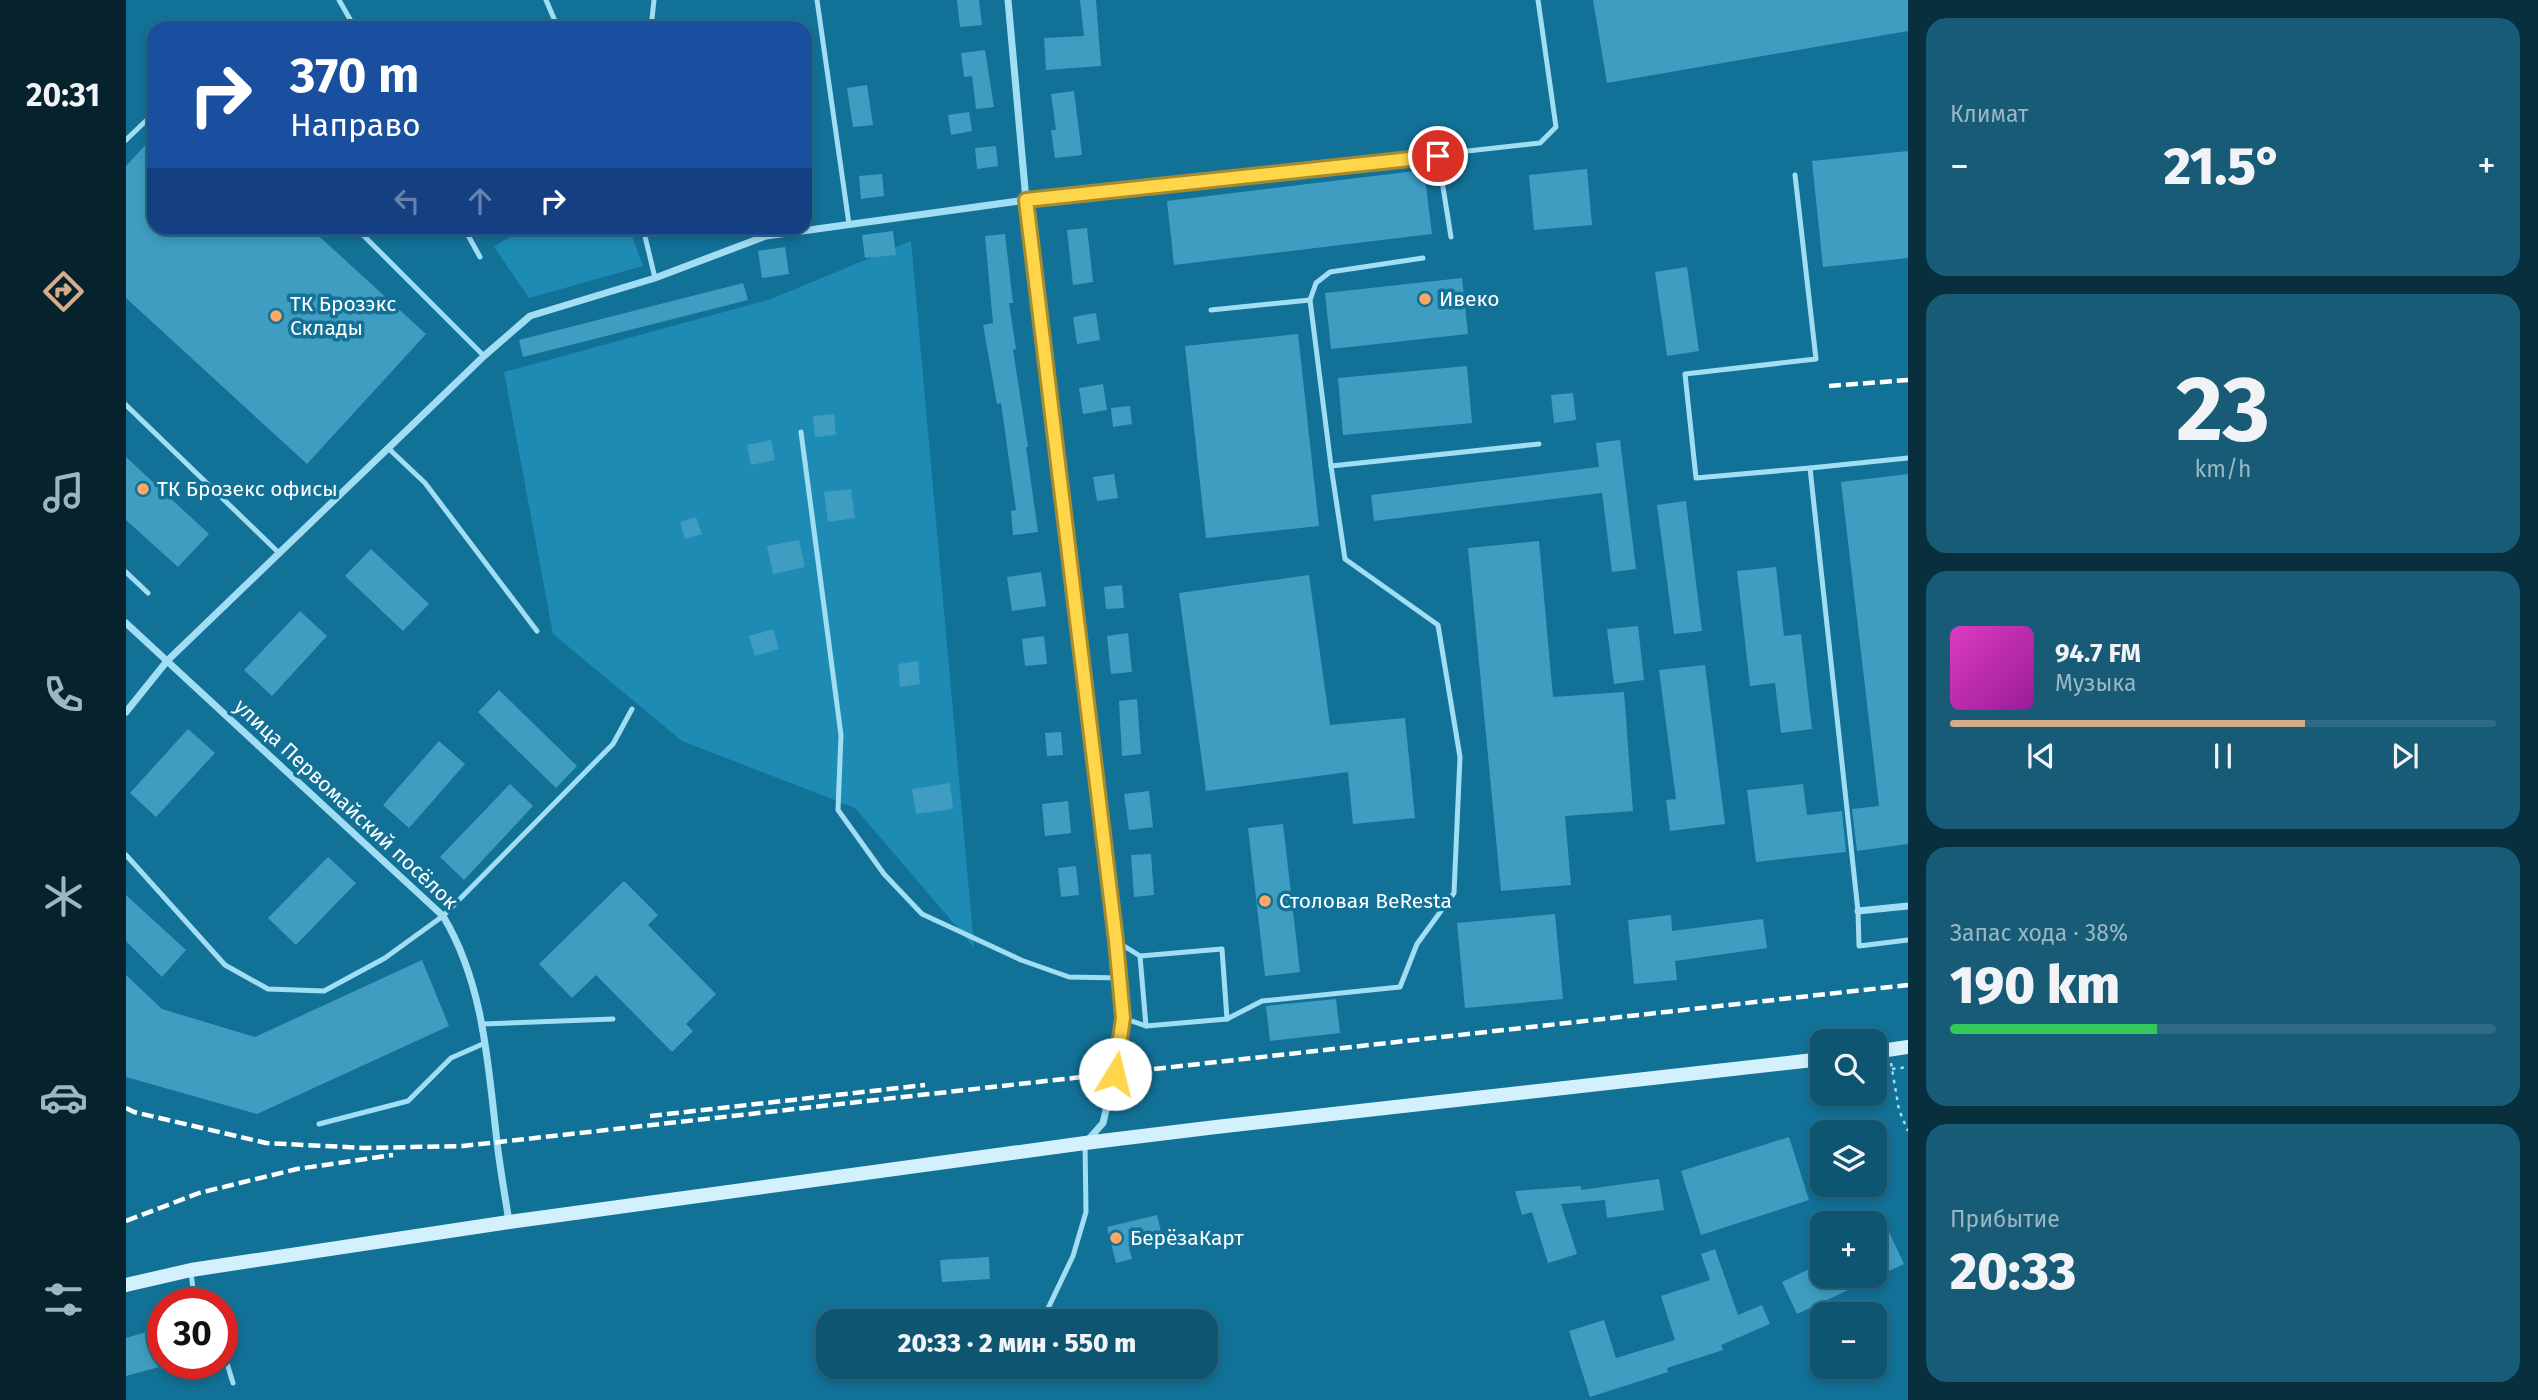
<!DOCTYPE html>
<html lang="ru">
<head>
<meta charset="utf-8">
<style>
  :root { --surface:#0e5571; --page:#175b76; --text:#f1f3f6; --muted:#9bb7c3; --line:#2e6b84; --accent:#d6ab8b }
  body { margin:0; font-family:"Fira Sans",sans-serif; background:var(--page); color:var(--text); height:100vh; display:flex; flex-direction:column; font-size:26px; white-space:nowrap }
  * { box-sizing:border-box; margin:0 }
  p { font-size:23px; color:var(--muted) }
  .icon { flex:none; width:38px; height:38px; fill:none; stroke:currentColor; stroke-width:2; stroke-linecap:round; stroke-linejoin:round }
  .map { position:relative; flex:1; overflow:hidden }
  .side { display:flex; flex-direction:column; gap:18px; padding:18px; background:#082f3e; width:630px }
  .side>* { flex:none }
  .guide { position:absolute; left:21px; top:21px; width:665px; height:214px; border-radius:21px; box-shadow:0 4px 10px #0003,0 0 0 2px var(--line); background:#1a4fa0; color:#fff; overflow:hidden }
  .buttons { position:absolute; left:1684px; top:1029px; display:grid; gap:14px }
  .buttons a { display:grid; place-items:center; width:77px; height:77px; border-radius:14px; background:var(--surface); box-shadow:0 4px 10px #0003,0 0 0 2px var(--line); font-size:35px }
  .speed { position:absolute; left:21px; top:1288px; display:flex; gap:14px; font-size:35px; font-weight:700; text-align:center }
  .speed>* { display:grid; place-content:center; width:91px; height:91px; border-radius:50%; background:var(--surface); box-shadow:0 4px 10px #0003,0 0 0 2px var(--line); line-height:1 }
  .speed .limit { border:10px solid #d22; background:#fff; color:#111 }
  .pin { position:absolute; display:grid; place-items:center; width:60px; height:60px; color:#fff; margin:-30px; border:4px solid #fff; border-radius:50%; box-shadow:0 2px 7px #0007 }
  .me { position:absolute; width:77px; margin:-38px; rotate:9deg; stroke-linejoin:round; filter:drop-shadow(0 0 5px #0008) }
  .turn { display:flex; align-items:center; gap:24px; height:147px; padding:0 28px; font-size:32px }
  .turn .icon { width:91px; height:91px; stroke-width:2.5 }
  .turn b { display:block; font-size:49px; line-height:60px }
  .lanes { display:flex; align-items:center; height:66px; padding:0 28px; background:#0003; justify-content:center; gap:35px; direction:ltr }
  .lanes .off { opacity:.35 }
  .big { font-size:52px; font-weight:800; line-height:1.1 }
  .side .card { flex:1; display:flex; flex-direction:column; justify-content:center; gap:10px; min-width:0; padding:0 24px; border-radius:21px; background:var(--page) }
  .side .dial { align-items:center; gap:0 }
  .dial b { font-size:91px; line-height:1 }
  .song { display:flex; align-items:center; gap:21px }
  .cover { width:84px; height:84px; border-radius:10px; background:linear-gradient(135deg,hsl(310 70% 55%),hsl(300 70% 35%)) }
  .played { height:7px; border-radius:4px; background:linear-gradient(90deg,var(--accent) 65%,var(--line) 65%) }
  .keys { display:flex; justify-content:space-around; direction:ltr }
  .heat { display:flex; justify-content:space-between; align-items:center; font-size:38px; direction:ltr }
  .charge { height:10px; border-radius:5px; background:linear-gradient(90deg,#34c759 38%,var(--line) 0) }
  .trip { position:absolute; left:690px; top:1309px; width:402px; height:70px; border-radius:21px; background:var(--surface); box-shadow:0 4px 10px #0003,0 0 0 2px var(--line); font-weight:800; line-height:70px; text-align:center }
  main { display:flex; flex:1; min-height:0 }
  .tab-bar { display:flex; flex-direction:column; width:126px; justify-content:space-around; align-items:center; background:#06222d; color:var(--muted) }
  .tab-bar .icon { width:49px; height:49px }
  .tab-bar .on { color:var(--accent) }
  .tab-bar b { font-size:32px; color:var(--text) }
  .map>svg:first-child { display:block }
  .green { fill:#1d8bb4 }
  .building { fill:#3e9dc1 }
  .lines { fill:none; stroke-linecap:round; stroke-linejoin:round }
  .path { stroke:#a2def3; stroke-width:2.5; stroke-dasharray:3.5 5; stroke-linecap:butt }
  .lane { stroke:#a2def3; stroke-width:5 }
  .street { stroke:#a2def3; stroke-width:7 }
  .secondary { stroke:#d2f1fd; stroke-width:14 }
  .rail { stroke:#fff; stroke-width:4.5; stroke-dasharray:12 5; stroke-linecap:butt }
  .route-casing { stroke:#a68a30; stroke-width:18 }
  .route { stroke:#ffd54a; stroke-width:12 }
  .poi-dot { fill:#ffa765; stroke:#127197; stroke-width:2.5 }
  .labels { text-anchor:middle; stroke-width:7; stroke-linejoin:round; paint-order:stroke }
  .poi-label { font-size:21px; fill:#fff; stroke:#127197; text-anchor:start }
  .street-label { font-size:21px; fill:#fff; stroke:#127197 }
</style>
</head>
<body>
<main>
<nav class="tab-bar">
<b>20:31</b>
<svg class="icon on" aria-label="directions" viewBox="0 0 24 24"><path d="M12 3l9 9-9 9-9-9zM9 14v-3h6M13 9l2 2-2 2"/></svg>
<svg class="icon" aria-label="music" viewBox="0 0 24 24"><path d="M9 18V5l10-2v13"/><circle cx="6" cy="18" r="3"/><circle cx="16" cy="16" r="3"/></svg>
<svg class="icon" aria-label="phone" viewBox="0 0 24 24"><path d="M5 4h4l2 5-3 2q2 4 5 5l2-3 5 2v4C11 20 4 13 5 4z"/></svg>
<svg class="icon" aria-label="climate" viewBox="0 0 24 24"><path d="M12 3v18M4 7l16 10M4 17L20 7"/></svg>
<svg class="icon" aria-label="car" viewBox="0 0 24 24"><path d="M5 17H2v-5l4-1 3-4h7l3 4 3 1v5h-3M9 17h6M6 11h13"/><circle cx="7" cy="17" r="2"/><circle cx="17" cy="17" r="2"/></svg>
<svg class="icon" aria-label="filters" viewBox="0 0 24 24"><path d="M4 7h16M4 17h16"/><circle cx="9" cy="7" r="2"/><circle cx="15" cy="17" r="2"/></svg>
</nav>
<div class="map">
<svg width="1782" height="1400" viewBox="0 0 1782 1400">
  <rect width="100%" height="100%" fill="#127197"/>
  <g class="green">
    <polygon points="397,228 503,228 517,266 403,298 368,247"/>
    <polygon points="785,241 848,947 729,808 556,741 427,634 378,372 645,299"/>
  </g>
  <g class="building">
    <polygon points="831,0 853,0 856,25 834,27"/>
    <polygon points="954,0 970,0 975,66 920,70 918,38 958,36"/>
    <polygon points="1467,0 1782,0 1782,31 1481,83"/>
    <polygon points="859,50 868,107 850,109 846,76 838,77 835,53"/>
    <polygon points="741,85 747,125 727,127 721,88"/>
    <polygon points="948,91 956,155 929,158 925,130 930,130 925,94"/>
    <polygon points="843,112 846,131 825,135 822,115"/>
    <polygon points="28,136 28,228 184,228 300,334 181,464 0,298 0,166"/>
    <polygon points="870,146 872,166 851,169 849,148"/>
    <polygon points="1782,151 1782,258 1697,267 1686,161"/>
    <polygon points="1461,169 1466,225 1408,230 1403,175"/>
    <polygon points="1298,170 1306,234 1048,265 1041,201"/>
    <polygon points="756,174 758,196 735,199 733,176"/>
    <polygon points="961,228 967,282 947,285 941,230"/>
    <polygon points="767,231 770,255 739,258 736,235"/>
    <polygon points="879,234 887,303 883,303 890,349 887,350 902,447 900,447 912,532 887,535 885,511 890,510 875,403 871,404 857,325 867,323 859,236"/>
    <polygon points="659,247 663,274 636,278 632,251"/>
    <polygon points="1561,267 1573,351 1541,356 1529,272"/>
    <polygon points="1336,278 1342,334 1205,349 1199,293"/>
    <polygon points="617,283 622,300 397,357 393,340"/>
    <polygon points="970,313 974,340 951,344 947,317"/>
    <polygon points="1172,334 1193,526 1080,538 1059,346"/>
    <polygon points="1341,366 1346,423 1217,435 1212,378"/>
    <polygon points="977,384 981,410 957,414 953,388"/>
    <polygon points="1447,393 1450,420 1428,423 1425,395"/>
    <polygon points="1004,406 1006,424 987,427 985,408"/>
    <polygon points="708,414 710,435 689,437 687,416"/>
    <polygon points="645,440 649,460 625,465 621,445"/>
    <polygon points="1494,440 1510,569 1486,572 1476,493 1248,521 1245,495 1473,467 1470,443"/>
    <polygon points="0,457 83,534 52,567 0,520"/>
    <polygon points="988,474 992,498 971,501 967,477"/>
    <polygon points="1782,474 1782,844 1731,851 1726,809 1753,806 1715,482"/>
    <polygon points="725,489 729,518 702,522 698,492"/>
    <polygon points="1560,501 1576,631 1548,634 1531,505"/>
    <polygon points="570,517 576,534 559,539 554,522"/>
    <polygon points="673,540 679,567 647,574 641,546"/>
    <polygon points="1413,541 1427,697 1498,692 1507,811 1439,816 1445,885 1375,891 1342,548"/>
    <polygon points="245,549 303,604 277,631 219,576"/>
    <polygon points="1650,567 1658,636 1675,634 1686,729 1655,733 1649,683 1624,686 1611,571"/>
    <polygon points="915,572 920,606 886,611 881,577"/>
    <polygon points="1183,575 1204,725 1279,718 1289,818 1227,824 1222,772 1080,791 1053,593"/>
    <polygon points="996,585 998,608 980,609 978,587"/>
    <polygon points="174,611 201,636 146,696 118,670"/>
    <polygon points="1512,626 1518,680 1488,684 1481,629"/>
    <polygon points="647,629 653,649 629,656 623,636"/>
    <polygon points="1002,633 1006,672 985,674 981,636"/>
    <polygon points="918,636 921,664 899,666 896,639"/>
    <polygon points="792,661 794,684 774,687 772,664"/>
    <polygon points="1579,665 1599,824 1544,831 1540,800 1550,799 1533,670"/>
    <polygon points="373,690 451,766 430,788 352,712"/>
    <polygon points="1011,699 1015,754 996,756 993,701"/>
    <polygon points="62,729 89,753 30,817 4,793"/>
    <polygon points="935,732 937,755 921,756 919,733"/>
    <polygon points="313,741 339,764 283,828 257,805"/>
    <polygon points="824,783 827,809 790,814 786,789"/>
    <polygon points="384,784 407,806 338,880 314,857"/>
    <polygon points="1677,784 1681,815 1716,811 1720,852 1630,862 1621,790"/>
    <polygon points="1023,791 1027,827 1003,830 998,794"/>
    <polygon points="942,801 945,833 919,836 916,804"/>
    <polygon points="1157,824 1174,972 1139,976 1122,828"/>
    <polygon points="1025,854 1028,895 1008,897 1005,855"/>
    <polygon points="202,857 230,883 170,945 142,918"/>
    <polygon points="950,866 953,895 935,897 932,868"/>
    <polygon points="498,881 532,915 522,925 590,994 560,1024 567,1031 546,1052 470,975 446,998 413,964"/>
    <polygon points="0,895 60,950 36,977 0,941"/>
    <polygon points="1429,914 1437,999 1339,1008 1331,923"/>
    <polygon points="1545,915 1546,931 1637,919 1641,948 1549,961 1551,980 1508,984 1502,920"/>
    <polygon points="296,960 323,1026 131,1114 0,1077 0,975 36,1009 129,1037"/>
    <polygon points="1210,999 1214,1033 1144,1041 1140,1006"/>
    <polygon points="1663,1137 1683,1200 1575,1235 1555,1171"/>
    <polygon points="1533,1179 1538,1210 1481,1218 1479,1200 1435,1204 1451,1254 1422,1263 1406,1212 1396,1215 1389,1191 1455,1186 1455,1190"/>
    <polygon points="1031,1215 1037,1240 1003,1248 1006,1259 990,1263 981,1227"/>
    <polygon points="1763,1232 1778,1264 1671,1314 1656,1282 1696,1263 1696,1276 1748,1276 1748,1239"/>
    <polygon points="1589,1249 1612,1315 1636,1305 1644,1324 1595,1345 1597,1350 1541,1368 1542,1372 1464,1397 1443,1331 1478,1320 1490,1358 1549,1340 1535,1296 1584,1280 1575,1254"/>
    <polygon points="863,1257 864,1279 816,1282 814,1260"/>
    <polygon points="37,1327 37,1366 0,1376 0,1338"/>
  </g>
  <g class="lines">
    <g class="path">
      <polyline points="1765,1063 1773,1110 1782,1131"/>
      <polyline points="1766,1069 1782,1067"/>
    </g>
    <g class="lane">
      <polyline points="213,0 229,28"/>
      <polyline points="420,0 432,28"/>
      <polyline points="691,0 723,224"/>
      <polyline points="525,28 528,0"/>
      <polyline points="0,140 28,113"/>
      <polyline points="1312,156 1325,237"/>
      <polyline points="1669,175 1690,359 1559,374 1570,478 1684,468"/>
      <polyline points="900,200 1414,143 1430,127 1412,0"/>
      <polyline points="230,228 358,356"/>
      <polyline points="338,228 354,257"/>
      <polyline points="517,228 529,278"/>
      <polyline points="1085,310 1184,300"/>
      <polyline points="0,405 153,553"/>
      <polyline points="675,432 715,735 712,810 758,874 796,914 895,960 943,977 994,978"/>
      <polyline points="262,448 299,483 411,631"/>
      <polyline points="1782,458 1684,468 1732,911 1733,946 1782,940"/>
      <polyline points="1205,466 1184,300 1190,283 1204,272 1297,258"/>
      <polyline points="0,572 22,593"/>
      <polyline points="0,855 99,965 142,989 198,991 259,958 317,916 487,744 506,709"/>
      <polyline points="990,941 1014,956 1096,949 1101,1019"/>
      <polyline points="1014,956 1020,1026"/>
      <polyline points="997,1018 1020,1026 1101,1019 1136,1001 1274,987 1291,944 1328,893 1334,757 1312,625 1219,559 1205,466 1413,444"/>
      <polyline points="356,1024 487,1019"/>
      <polyline points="193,1124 282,1101 325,1058 359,1043"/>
      <polyline points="65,1273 69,1304"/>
      <polyline points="916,1321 947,1256 960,1212 959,1143"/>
      <polyline points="96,1347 107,1383"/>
    </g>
    <g class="street">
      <polyline points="882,0 900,200 990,941 997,1018 993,1055 977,1123 962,1140"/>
      <polyline points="0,623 41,661 358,356 404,316 529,278 640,236 900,200"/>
      <path d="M0,712L41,661L317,916C358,984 362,1065 371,1142C374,1169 379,1195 383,1222"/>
      <polyline points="1732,911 1782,906"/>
    </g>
    <g class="secondary">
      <polyline points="1748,1052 1782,1047"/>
      <polyline points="0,1285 65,1270 383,1222 959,1143 1090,1127 1696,1059"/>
    </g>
    <g class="rail">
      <polyline points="1703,386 1782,380"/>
      <polyline points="0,1108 8,1112 140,1143 239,1148 337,1146 1782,985"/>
      <polyline points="524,1116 799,1085"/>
      <polyline points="0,1221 73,1193 171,1169 267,1155"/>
    </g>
  </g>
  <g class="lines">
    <defs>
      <polyline id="route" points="989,1074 997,1018 990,941 900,200 1312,156"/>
    </defs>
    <use href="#route" class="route-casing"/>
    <use href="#route" class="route"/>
  </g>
  <g class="poi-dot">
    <circle cx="1299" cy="299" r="7"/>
    <circle cx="150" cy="316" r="7"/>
    <circle cx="17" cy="489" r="7"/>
    <circle cx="1139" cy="901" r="7"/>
    <circle cx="990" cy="1238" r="7"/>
  </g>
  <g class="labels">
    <g class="poi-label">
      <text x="1313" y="306">Ивеко</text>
      <text x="164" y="311">ТК Брозэкс<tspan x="164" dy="24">Склады</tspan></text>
      <text x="31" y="496">ТК Брозекс офисы</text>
      <text x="1153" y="908">Столовая BeResta</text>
      <text x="1004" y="1245">БерёзаКарт</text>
    </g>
    <g class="street-label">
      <text transform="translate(220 804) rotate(43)" y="7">улица Первомайский посёлок</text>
    </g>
  </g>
</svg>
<div class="buttons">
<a><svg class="icon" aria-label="search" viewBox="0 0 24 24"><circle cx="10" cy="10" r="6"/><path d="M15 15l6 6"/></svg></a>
<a><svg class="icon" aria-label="layers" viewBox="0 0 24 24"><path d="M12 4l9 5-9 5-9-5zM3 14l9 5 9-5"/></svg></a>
<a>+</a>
<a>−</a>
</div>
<div class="speed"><div class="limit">30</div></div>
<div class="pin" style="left:1312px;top:156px;background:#d93025"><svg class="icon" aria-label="arrive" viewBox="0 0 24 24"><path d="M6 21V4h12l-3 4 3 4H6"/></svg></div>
<svg class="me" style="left:989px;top:1074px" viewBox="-20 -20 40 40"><circle r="19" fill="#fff"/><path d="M0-13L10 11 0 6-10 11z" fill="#ffd54a"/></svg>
<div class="trip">20:33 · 2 мин · 550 m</div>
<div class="guide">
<div class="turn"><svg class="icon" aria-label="right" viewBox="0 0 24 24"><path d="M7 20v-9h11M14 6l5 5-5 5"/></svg><div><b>370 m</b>Направо</div></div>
<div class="lanes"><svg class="icon off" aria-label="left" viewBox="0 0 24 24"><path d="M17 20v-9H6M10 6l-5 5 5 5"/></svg><svg class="icon off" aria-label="ahead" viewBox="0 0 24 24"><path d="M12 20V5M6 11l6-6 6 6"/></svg><svg class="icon" aria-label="right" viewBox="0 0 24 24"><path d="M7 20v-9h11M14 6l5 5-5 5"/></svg></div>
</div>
</div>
<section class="side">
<div class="card"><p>Климат</p>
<div class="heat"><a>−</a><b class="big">21.5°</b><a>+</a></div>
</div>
<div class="card dial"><b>23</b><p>km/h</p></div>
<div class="card">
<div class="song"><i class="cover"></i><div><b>94.7 FM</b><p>Музыка</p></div></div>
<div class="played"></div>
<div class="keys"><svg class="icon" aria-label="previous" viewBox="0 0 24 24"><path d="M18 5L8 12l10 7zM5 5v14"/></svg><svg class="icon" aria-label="pause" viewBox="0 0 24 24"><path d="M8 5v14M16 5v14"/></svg><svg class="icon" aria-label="next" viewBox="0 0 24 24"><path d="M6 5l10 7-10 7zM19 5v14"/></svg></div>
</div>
<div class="card"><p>Запас хода · 38%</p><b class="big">190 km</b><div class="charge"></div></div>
<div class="card"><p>Прибытие</p><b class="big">20:33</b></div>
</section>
</main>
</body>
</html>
